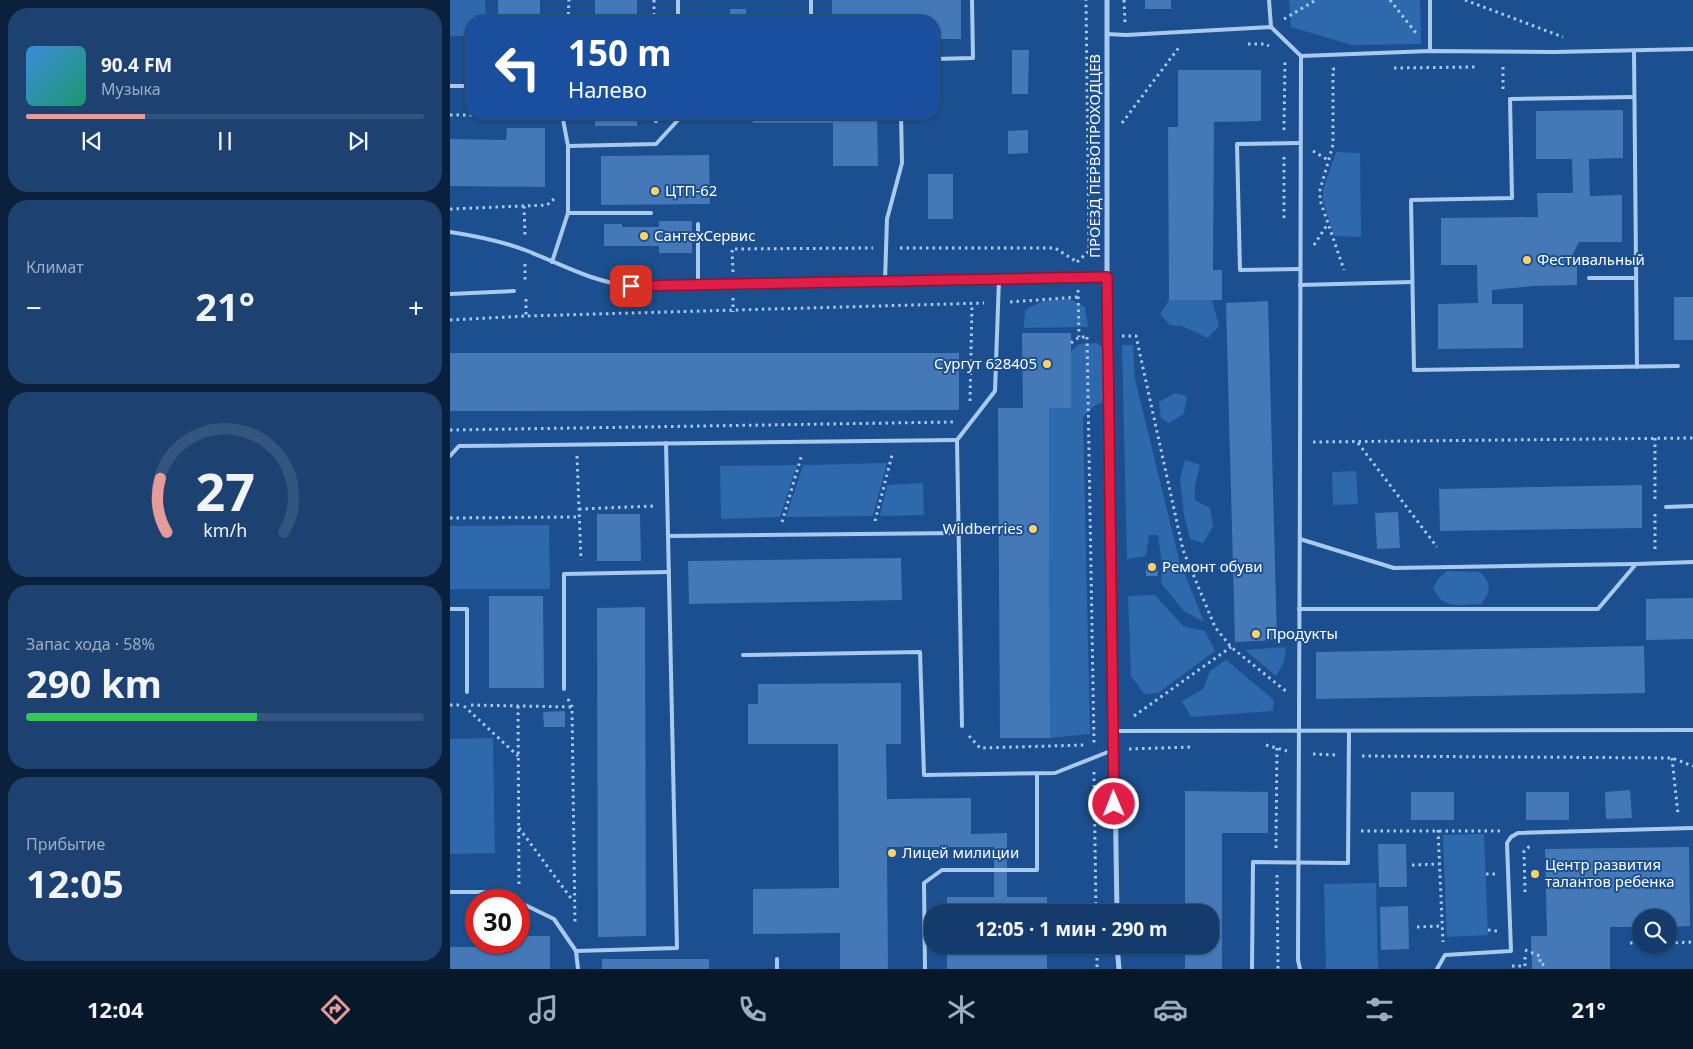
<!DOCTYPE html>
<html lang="ru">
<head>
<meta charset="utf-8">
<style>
  :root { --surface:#143b6b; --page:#1d4271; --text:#f1f3f6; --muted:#9dadc1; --line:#33557e; --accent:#e69b98 }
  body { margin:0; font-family:"Noto Sans",sans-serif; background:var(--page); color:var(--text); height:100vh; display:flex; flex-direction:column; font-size:19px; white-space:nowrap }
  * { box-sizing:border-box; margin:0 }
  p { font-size:16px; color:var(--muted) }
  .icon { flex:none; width:28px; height:28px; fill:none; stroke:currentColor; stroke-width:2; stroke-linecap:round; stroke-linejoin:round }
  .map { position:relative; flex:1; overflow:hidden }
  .sheet { display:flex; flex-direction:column; gap:8px; padding:8px; background:#0b203b; width:450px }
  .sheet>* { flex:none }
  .hud { position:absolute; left:15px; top:15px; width:475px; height:105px; border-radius:20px; box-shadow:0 1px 4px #0004,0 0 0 1px var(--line); background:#1a4fa0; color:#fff; overflow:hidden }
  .tools { position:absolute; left:1182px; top:909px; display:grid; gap:10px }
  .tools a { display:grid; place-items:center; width:45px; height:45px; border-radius:50%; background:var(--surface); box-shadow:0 1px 4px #0004,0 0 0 1px var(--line); font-size:25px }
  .speed { position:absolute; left:15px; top:889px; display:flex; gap:10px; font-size:25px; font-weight:700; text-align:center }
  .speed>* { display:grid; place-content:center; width:65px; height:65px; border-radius:50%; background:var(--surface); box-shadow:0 1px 4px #0004,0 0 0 1px var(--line); line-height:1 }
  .speed .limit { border:8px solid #d22; background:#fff; color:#111 }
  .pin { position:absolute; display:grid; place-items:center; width:42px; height:42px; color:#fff; margin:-21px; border-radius:10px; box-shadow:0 2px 8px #0006 }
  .me { position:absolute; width:55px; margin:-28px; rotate:359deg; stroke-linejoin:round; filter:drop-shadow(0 0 4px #0008) }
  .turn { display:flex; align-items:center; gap:18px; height:105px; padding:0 20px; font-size:22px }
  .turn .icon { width:65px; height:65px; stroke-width:2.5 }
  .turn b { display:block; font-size:35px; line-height:42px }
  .big { font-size:38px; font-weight:700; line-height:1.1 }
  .sheet .widget { flex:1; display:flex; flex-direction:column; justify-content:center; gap:8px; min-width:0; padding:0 18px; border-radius:20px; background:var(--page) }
  .sheet .dial { align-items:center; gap:0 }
  .dial svg { height:130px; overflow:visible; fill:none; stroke:var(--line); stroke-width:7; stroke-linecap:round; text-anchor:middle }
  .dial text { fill:var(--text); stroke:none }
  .song { display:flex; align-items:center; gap:15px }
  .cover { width:60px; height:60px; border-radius:8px; background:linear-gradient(135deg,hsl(210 70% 55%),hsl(160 70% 35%)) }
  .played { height:5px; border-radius:2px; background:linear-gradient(90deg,var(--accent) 30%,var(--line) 30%) }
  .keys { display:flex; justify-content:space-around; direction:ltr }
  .heat { display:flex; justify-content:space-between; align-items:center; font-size:28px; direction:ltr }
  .charge { height:8px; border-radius:4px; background:linear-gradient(90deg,#34c759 58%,var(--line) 0) }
  .trip { position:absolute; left:474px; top:904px; width:295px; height:50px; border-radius:20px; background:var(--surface); box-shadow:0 1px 4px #0004,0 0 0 1px var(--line); font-weight:700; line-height:50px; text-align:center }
  .tab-bar { display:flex; height:80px; justify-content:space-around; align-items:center; background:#08182b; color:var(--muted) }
  .tab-bar .icon { width:35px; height:35px }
  .tab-bar .on { color:var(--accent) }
  .tab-bar b { font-size:22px; color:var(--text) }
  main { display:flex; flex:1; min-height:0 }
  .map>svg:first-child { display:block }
  .green { fill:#2e69ad }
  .building { fill:#4478b7 }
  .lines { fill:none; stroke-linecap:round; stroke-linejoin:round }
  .path { stroke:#a9c9ee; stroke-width:3; stroke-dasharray:2.5 4; stroke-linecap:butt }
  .lane { stroke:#a9c9ee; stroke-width:4 }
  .street { stroke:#a9c9ee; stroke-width:5 }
  .route-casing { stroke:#92132f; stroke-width:12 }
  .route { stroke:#e11d48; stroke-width:9 }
  .poi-dot { fill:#ffd166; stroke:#1b4f8f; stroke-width:2 }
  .labels { text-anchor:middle; stroke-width:4; stroke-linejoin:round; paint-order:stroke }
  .street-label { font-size:15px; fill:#fff; stroke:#1b4f8f }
  .poi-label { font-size:15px; fill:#fff; stroke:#1b4f8f; text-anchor:start }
</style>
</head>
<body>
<main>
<section class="sheet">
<div class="widget">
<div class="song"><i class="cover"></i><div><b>90.4 FM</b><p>Музыка</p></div></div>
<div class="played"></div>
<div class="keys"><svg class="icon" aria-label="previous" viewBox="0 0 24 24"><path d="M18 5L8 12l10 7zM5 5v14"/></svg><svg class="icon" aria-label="pause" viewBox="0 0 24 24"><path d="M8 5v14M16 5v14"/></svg><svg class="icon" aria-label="next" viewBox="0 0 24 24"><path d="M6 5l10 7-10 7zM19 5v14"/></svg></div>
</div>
<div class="widget"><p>Климат</p>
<div class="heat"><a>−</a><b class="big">21°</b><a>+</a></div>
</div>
<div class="widget dial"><svg viewBox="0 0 100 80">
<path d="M14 69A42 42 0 1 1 86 69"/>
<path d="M14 69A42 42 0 0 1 10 36" stroke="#e69b98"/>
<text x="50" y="56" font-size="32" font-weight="700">27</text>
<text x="50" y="72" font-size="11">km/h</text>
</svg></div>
<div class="widget"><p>Запас хода · 58%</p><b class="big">290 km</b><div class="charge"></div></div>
<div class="widget"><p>Прибытие</p><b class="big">12:05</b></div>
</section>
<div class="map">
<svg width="1243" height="969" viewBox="0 0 1243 969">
  <rect width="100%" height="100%" fill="#1b4f8f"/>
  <g class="green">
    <polygon points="0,0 35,0 36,21 21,21 21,36 0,36"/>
    <polygon points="839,0 970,0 971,44 902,45 841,27"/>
    <polygon points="886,152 910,153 911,237 884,236 873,200 873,190"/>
    <polygon points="620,299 635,307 638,327 574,328 575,310 593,301"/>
    <polygon points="719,300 762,300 769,326 758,338 732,326 720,325 710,314"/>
    <polygon points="647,343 656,351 655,401 644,406 633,417 640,734 600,738 599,408 621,408 621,351 630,344"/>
    <polygon points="672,345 683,345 685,379 729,559 754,622 734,611 711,583 712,566 708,535 699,535 696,556 677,559"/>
    <polygon points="725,393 737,396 734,414 719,423 711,418 709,402"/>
    <polygon points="735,460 750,465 745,485 745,500 760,508 763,526 753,543 740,539 734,515 730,479"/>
    <polygon points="437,463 423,516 336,517 353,465"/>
    <polygon points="347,465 330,517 271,519 270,466"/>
    <polygon points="906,471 908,504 883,505 882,472"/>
    <polygon points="473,483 474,515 430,516 437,485"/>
    <polygon points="99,525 100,589 0,589 0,526"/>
    <path d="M997,571L1030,572C1041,582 1042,592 1031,604C1009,604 994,611 983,588L988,579Z"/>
    <polygon points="705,595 733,626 755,631 765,651 708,693 694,694 681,676 678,596"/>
    <polygon points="836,647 834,662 826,676 795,650"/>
    <polygon points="776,660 824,700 823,711 741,717 732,701 753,689 760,671"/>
    <polygon points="43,738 45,853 0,854 0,739"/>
    <polygon points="1034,834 1038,935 997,937 993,835"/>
    <polygon points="926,883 928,969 876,969 874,884"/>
  </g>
  <g class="building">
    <rect x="48" y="0" width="42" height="21"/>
    <rect x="145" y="0" width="42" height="21"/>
    <polygon points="382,0 511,0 511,39 484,39 484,21 382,21"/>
    <rect x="695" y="0" width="26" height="9"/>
    <rect x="280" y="9" width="16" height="12"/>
    <polygon points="562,50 579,50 578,94 562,94"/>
    <polygon points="728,70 811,70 811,121 764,122 763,270 772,270 772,300 719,300 718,127 728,127"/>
    <polygon points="1173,110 1173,158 1139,159 1140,196 1172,195 1172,242 1129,242 1120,260 1127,260 1127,285 1084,286 1042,290 1042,304 1073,304 1073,348 988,349 988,304 1028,303 1027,265 991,265 991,218 1088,217 1087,193 1123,193 1122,159 1086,159 1086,111"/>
    <rect x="145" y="114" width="42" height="12"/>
    <polygon points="302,114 427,114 428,166 383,166 383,123 303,123"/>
    <polygon points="57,128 95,128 95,187 0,186 0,139 56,140"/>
    <polygon points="578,130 578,153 558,154 558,131"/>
    <polygon points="259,155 260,204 151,205 151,156"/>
    <rect x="478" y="174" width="25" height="45"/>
    <polygon points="209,221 242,221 242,253 209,253 209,246 154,246 154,224 172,224 172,227 209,227"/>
    <rect x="1224" y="297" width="19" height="43"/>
    <polygon points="818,301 827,640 785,642 776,303"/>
    <polygon points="572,333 621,333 621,408 599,408 600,738 550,738 548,408 573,408"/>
    <polygon points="0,353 509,353 509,410 0,411"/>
    <polygon points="1192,485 1192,528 990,531 989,489"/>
    <polygon points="948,512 950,548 927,549 925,513"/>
    <polygon points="147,514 190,514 191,561 147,561"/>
    <polygon points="451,558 452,600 239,604 238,561"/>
    <polygon points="696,563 707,563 708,576 696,576"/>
    <polygon points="39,596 93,596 94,688 39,688"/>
    <polygon points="1243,598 1243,639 1196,640 1196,599"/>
    <polygon points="195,607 196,936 148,937 147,608"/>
    <polygon points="1194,646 1195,693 866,699 866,652"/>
    <polygon points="451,683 451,744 436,744 437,799 521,798 521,834 557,833 557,897 597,897 597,912 497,912 497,897 544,897 544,847 437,847 438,969 390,969 390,933 303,934 303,889 389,888 388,744 298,744 298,704 308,704 308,684"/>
    <polygon points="115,711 115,727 94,727 93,712"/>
    <polygon points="1180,790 1182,818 1156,819 1155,792"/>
    <polygon points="735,791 818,792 818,833 772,833 772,969 735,969 735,945 760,945 760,912 735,912"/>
    <rect x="961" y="792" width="43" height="28"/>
    <rect x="1076" y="792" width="43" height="28"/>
    <polygon points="928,844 956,844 957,887 929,887"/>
    <polygon points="1239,847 1240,926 1219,927 1219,918 1191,918 1191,927 1160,927 1160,969 1082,969 1081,936 1097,936 1095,849"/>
    <polygon points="958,906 959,949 931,950 930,907"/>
    <polygon points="69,936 100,936 100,969 0,969 0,947 62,947 62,942 69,942"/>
    <rect x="497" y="945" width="100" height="24"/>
    <rect x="152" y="959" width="107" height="10"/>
  </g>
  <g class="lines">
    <g class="path">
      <polyline points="204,0 204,21"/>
      <polyline points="674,0 675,23"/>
      <polyline points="940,0 966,33"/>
      <polyline points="1015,0 1113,37"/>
      <polyline points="834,19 866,0"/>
      <polyline points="118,21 119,0"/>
      <polyline points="798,44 815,44 819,46"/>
      <polyline points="1053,67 1053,89"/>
      <polyline points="944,68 1027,67"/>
      <polyline points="885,69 883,69 883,145 870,190 870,200 894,270"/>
      <polyline points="205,114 206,123"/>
      <polyline points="0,115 101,115"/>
      <polyline points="672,123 730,46"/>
      <polyline points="834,130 835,59"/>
      <polyline points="863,151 878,160"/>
      <polyline points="834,157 834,218"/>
      <polyline points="74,206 75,235"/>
      <polyline points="0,209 97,205 104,199"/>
      <polyline points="864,245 877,225"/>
      <polyline points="450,248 605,248 627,262"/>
      <polyline points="627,262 639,251 636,0"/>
      <polyline points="75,264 75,283"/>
      <polyline points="283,272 282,249 423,248"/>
      <polyline points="628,290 629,337"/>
      <polyline points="283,298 283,312"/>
      <polyline points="76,299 76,316"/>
      <polyline points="560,302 628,297"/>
      <polyline points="0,320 76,316 534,303"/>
      <polyline points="672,336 686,336 733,550 765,627 781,647 837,692"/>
      <polyline points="637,337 644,743"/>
      <polyline points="621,343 629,337 638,337"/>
      <polyline points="520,401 522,304"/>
      <polyline points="0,430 503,422"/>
      <polyline points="1205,438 1205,500"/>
      <polyline points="863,442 1243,438"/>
      <polyline points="908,443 987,547"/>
      <polyline points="127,456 131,560"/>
      <polyline points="129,509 204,506"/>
      <polyline points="1205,514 1205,550"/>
      <polyline points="0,518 129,517"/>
      <polyline points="425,521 442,455"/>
      <polyline points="332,522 352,454"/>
      <polyline points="118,699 122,707 125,925"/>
      <polyline points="0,705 12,705"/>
      <polyline points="21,705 122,707"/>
      <polyline points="14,706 68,756"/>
      <polyline points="68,706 69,888"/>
      <polyline points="684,716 781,647"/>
      <polyline points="519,736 530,748 635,745"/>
      <polyline points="816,745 837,751"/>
      <polyline points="679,749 743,747"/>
      <polyline points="863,754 886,755"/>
      <polyline points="912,756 1222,758 1243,766"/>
      <polyline points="1222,758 1228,814"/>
      <polyline points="644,772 646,912"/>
      <polyline points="69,828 123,901"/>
      <polyline points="988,830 993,942"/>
      <polyline points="911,831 1050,831"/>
      <polyline points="826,848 827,745"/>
      <polyline points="962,865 989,864"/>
      <polyline points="1036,874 1046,874"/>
      <polyline points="827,875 828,969"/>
      <polyline points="1075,892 1074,851 1080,846"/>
      <polyline points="967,927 991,926"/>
      <polyline points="1038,930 1047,931"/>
      <polyline points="1180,943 1191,943"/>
      <polyline points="1219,943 1243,942"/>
      <polyline points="647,945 647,969"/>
      <polyline points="1075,950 1090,956 1090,964 1097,965"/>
      <polyline points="1062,966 1075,966 1075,953"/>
    </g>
    <g class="lane">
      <polyline points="819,0 821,27"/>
      <polyline points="980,0 980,51"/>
      <polyline points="228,21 228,0"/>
      <polyline points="361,21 361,0"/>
      <polyline points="657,34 676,35 821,27 851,56 980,51 1104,52 1243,49"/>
      <polyline points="1184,51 1187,367"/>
      <polyline points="484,59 523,58 522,0"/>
      <polyline points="0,86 21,86"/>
      <polyline points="1184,97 1060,99 1062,198 961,200 964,370 1228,366"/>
      <polyline points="118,146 206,144 228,120 228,114"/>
      <polyline points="118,213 201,213"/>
      <path d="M0,232C26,236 51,241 75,250C111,264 142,282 181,286L657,277"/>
      <polyline points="102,262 118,213 118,146 112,114"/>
      <polyline points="850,269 790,270 787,144 850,143"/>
      <polyline points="1139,278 1186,278"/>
      <polyline points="435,281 437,219 452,163 451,114"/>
      <polyline points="248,285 248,224"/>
      <polyline points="850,285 962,282"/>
      <polyline points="0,294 64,291"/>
      <polyline points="0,456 9,446 507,440"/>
      <polyline points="1216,507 1243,506"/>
      <polyline points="218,536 509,533"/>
      <polyline points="850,539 944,568 1186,564"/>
      <polyline points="0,609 17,609 17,692"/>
      <polyline points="849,609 1148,609 1186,564 1243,562"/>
      <polyline points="293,655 470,652 474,775 605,773 663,750"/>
      <polyline points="114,689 114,574 219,572"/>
      <polyline points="512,726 507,440 545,391 549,279"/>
      <polyline points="664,731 1243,730"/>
      <polyline points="0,892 47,892 64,900"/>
      <polyline points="69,902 104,919 126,951 128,969"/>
      <polyline points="126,951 227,948 216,443"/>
      <polyline points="327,959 327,969"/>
      <polyline points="475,969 474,883 492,870 587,870 587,775"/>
      <polyline points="802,969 803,862 898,863 899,731"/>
      <path d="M850,969L848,960C851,659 849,357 851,56"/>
      <polyline points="987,969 995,955 1061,951 1057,843 1061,837 1068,833 1243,828"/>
    </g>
    <g class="street">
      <polyline points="657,0 657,277 667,912"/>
      <polyline points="667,945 669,969"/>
    </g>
  </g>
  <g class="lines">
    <defs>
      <polyline id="route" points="181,286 657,277 664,804"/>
    </defs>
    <use href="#route" class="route-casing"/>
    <use href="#route" class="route"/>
  </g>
  <g class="poi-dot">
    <circle cx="205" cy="191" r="5"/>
    <circle cx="194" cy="236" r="5"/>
    <circle cx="1077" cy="260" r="5"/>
    <circle cx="597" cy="364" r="5"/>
    <circle cx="583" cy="529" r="5"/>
    <circle cx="702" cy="567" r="5"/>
    <circle cx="806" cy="634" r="5"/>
    <circle cx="442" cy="853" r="5"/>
    <circle cx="1085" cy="874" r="5"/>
  </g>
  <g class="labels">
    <g class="street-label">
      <text transform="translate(645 156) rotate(-90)" y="5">ПРОЕЗД ПЕРВОПРОХОДЦЕВ</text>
    </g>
    <g class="poi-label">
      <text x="215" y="196">ЦТП-62</text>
      <text x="204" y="241">СантехСервис</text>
      <text x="1087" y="265">Фестивальный</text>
      <text x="587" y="369" text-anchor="end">Сургут 628405</text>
      <text x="573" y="534" text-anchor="end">Wildberries</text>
      <text x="712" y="572">Ремонт обуви</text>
      <text x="816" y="639">Продукты</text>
      <text x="452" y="858">Лицей милиции</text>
      <text x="1095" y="870">Центр развития<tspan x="1095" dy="17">талантов ребенка</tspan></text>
    </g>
  </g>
</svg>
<div class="tools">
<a><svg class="icon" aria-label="search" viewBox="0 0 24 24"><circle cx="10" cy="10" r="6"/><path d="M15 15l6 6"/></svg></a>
</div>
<div class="speed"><div class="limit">30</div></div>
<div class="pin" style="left:181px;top:286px;background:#d93025"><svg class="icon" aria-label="arrive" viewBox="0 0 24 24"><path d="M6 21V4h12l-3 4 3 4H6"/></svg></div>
<svg class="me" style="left:664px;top:804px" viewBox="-20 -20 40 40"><circle r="17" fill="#e11d48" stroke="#fff" stroke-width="3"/><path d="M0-11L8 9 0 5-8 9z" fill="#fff"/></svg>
<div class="trip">12:05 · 1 мин · 290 m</div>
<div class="hud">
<div class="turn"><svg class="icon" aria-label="left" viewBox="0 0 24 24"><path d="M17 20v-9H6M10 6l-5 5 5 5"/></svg><div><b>150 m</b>Налево</div></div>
</div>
</div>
</main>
<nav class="tab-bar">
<b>12:04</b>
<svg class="icon on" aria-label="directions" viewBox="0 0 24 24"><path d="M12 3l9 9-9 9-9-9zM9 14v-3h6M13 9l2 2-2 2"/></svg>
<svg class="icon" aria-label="music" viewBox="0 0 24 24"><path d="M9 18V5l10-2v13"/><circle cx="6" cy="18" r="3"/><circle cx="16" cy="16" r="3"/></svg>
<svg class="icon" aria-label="phone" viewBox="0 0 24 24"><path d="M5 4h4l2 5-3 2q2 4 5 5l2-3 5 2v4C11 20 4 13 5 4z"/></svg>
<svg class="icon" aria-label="climate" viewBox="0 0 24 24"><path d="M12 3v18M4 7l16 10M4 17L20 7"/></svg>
<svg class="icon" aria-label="car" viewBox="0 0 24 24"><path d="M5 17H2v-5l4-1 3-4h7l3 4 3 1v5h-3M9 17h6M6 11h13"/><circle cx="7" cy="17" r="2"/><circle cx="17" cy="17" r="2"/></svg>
<svg class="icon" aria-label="filters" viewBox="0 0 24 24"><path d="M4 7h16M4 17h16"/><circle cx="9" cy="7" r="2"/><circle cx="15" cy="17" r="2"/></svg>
<b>21°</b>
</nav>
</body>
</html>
